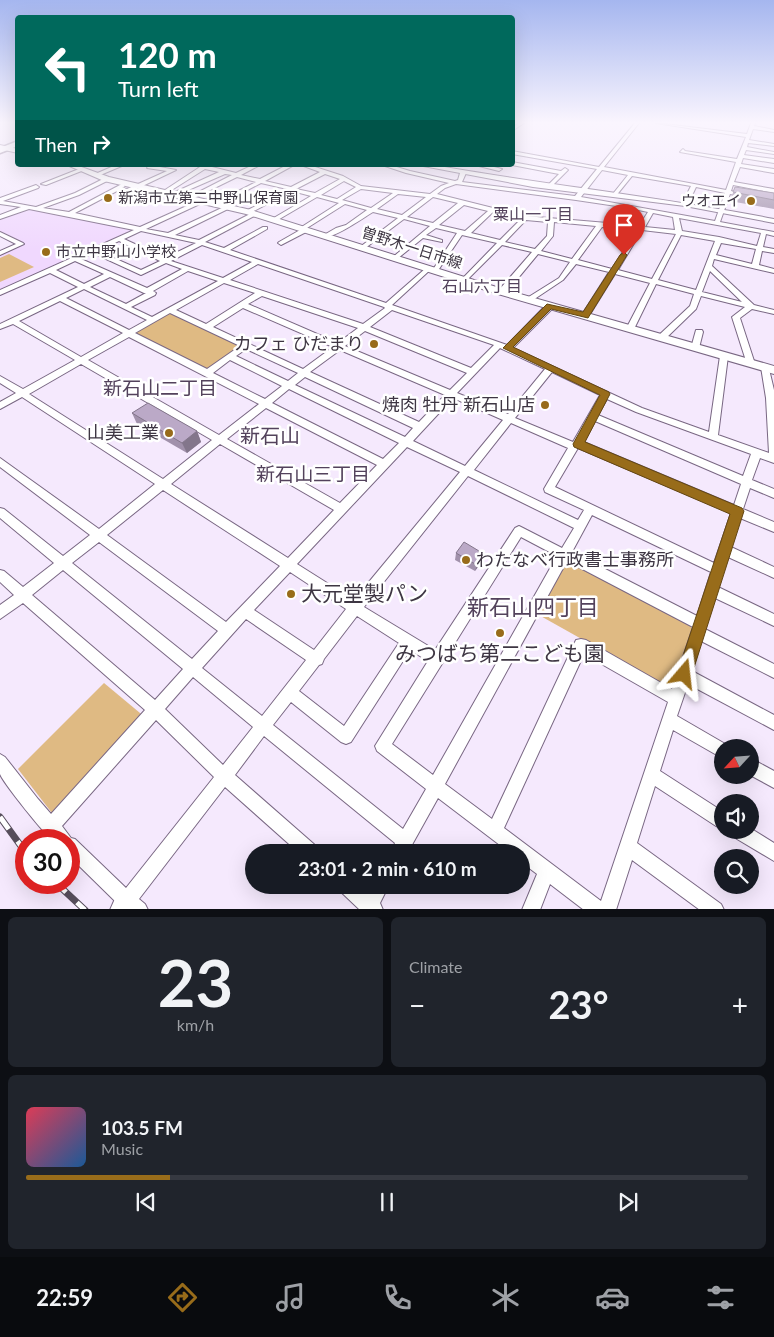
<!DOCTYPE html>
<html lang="en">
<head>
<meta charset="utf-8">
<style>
  :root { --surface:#171b24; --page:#20242c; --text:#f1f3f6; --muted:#9ea1a6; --line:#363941; --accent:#986c1a }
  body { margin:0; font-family:Lato,"Noto Sans JP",sans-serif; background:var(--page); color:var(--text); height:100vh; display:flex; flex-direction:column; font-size:19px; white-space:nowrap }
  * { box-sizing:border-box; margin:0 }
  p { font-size:16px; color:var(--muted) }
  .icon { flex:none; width:28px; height:28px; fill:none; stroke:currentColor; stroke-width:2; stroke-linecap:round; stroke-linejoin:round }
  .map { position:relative; height:909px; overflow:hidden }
  .side { display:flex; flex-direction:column; gap:8px; padding:8px; background:#0d0f14; flex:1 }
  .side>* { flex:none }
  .guide { position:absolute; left:15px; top:15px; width:500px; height:152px; border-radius:5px; box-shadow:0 5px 20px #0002; background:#00695c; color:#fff; overflow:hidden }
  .needle { width:32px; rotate:244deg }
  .buttons { position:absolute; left:714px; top:739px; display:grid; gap:10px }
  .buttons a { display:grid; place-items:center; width:45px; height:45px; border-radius:50%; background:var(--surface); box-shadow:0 5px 20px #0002; font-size:25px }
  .speed { position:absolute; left:15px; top:829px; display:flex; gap:10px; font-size:25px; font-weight:700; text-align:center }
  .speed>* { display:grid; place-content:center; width:65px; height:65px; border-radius:50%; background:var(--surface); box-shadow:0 5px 20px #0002; line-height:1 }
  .speed .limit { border:8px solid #d22; background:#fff; color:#111 }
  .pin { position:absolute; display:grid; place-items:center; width:42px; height:42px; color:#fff; margin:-51px -21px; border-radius:50% 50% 50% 0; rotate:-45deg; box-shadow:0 0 5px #0007 }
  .pin .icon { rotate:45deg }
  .me { position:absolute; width:55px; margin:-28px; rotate:17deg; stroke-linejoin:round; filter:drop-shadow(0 0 4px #0008) }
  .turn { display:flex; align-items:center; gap:18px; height:105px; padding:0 20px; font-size:22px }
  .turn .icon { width:65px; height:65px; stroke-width:2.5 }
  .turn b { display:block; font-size:35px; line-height:42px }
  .then { display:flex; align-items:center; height:48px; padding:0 20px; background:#0003; gap:10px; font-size:19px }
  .big { font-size:38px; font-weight:700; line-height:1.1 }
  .side .widget { flex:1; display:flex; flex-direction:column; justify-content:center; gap:8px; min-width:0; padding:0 18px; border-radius:8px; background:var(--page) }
  .side .dial { align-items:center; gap:0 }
  .dial b { font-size:65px; line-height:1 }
  .song { display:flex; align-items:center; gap:15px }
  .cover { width:60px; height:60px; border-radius:8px; background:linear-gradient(135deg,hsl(350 70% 55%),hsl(210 70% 35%)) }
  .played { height:5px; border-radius:2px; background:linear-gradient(90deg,var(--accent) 20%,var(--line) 20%) }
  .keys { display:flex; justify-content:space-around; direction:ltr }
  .heat { display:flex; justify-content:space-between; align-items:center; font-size:28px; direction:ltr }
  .side .tiles { flex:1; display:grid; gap:8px; grid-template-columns:1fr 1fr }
  .widget:last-child { grid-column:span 2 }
  .trip { position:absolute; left:245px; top:844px; width:285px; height:50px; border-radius:25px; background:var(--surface); box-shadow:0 5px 20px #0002; font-weight:700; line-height:50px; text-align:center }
  .dock { display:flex; height:80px; justify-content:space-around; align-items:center; background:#090b0e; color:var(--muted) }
  .dock .icon { width:35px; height:35px }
  .dock .on { color:var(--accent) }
  .dock b { font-size:22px; color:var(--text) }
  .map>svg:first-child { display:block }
  .built { fill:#f0d8fe }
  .green { fill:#dfba83 }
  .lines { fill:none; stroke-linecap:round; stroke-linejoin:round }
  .street-casing { stroke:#796783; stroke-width:2 }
  .secondary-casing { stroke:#796783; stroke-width:2 }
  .primary-casing { stroke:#796783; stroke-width:3 }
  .street { fill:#fff; fill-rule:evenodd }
  .secondary { fill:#fff; fill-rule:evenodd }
  .primary { fill:#fff; fill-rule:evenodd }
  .rail-casing { stroke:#574e5c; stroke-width:7 }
  .rail { stroke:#fff; stroke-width:5; stroke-dasharray:15; stroke-linecap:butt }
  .wall { fill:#a191ab }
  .shaded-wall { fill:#83768b }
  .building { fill:#bba9c7; stroke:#83768b }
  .route { fill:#986c1a; stroke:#634611 }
  .poi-dot { fill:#986c1a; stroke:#fff; stroke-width:2 }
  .labels { text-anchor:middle; stroke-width:5; stroke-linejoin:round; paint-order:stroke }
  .far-poi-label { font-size:15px; fill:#3e3643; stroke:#fff; text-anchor:start }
  .far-street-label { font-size:15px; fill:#3e3643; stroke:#fff }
  .far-neighbourhood-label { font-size:16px; fill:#53425c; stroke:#fff }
  .poi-label { font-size:18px; fill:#3e3643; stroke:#fff; text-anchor:end }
  .neighbourhood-label { font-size:19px; fill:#53425c; stroke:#fff }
  .quarter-label { font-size:20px; fill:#53425c; stroke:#fff }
  .near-poi-label { font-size:21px; fill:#3e3643; stroke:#fff; text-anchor:start }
  .near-neighbourhood-label { font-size:22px; fill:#53425c; stroke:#fff }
</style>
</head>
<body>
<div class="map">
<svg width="774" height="910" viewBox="0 0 774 910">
  <rect width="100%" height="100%" fill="#f5e9fd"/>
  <polygon class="built" points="31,209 131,230 131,231 0,292 0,254 25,243 0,231 0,220"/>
  <g class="green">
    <polygon points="9,254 34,267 0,282 0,258"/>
    <polygon points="169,313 242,347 207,370 134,333"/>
    <polygon points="565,561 688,623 692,628 674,686 669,688 537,614"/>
    <polygon points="104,683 146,718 55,817 18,769"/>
  </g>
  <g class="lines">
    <defs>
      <g id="street">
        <polygon points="519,123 524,123 512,131 512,128"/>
        <path d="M635,123H639L604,167L726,190L736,162L680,152L683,149L685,151L737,159L746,137L656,123L747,134L751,123H755L754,126L774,130V132L753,129L749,140L774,144V146L748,143L747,147L774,152V154L746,150L744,155L774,159V163L743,158L741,164L774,169V173L740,167L734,182L774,189V193L733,185L731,191L749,195L746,197L730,194L720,222L774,232V236L766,234L763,247L774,249V253L762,251L759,265L774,269V273L714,259L712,266L754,305L774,310V314L752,309L740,318L755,364L754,366L751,367L747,364L732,317L745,307L701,296L696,309L664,340H658V336L690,306L694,294L656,284L634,329L630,331L626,329L650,283L615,274L589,316L585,318L581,316L609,272L576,264L563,280L530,302H527V298L559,278L570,262L538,254L505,294H499V290L532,252L502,245L466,281L464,282L460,280L462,279L497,243L462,235L437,272L435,273L432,271L457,233L436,228L426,235L442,240V242L423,238L397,259H393V257L430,226L404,219L364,249H360V247L398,218L373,212C363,218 335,238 324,237V235L336,228L346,225L367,210L345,204L307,228L309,230L308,231L281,245L278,243L279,242L300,230V228L339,203L317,197L276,221H272V219L311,196L292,191L250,213H246V211L287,189L261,183L219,205H215V203L256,182L237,177L192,199L187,198L232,175L225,174L177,195H173V193L219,172L205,169L167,193L162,192L200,167L194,165H210L208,166L236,173L253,165H260L241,175L260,179L287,165H294L265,181L291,187L320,172L301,165H309L343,176L361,186L430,194L441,186L449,183L406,173L382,165H390L410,171L455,181L458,180L460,173L463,171L466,173L462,182L575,196L597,169L512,154V151L599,167ZM602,170L628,175L612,195L615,197L632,176L691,186L682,204L685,206L688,204L696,187L725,193L715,221L581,197ZM325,174L340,179L315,193L296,189ZM344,181L356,187L337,199L321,195ZM456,184L576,200L623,207L619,224L525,216L437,194L445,188ZM361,189L393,193L371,208L342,200ZM398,194L426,197L402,215L377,209ZM433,197L458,203L433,223L407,217ZM464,205L488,211L465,231L439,225ZM629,208L648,212L639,226L625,225ZM493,212L521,219L500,240L471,233ZM653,213L673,217L675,230L645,227ZM679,218L761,233L757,246L719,237L682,231ZM526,220L548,222L547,236L535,249L505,242ZM554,222L596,226L572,259L541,251L553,236ZM602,227L637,230L612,269L578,260ZM642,230L676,234L652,279L618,270ZM681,235L715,241L696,290L658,280ZM721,243L756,249L752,264L716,255ZM710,271L742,302L702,292Z"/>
        <polygon points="512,162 561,171 565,168 568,170 549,189 546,187 559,174 512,165"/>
        <polygon points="116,165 124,165 98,176 93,175"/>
        <path d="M149,165L176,170L130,192L117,191L75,213L140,227L200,200H204V202L146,229L168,233L226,206H230V208L175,235L199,240L252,213H256V215L205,242L224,248L263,227H267V229L230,250L386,303L426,268H430V270L392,305L507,345L547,304H553V308L513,348L642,408L709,432L720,356L721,354H727L728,356L718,435L769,453L766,398L761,367L765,364L768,365L774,390V463L760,458L752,480L774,489V498L750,488L743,509L774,522V532L740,518L731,547L774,567V578L728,557L718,587L774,614V626L715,598L705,629L774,664V678L701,641L692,671L774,715V730L688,684L677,716L727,745L728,748H722V758L673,730L660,771L722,811V828L716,826L655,786L637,843L721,904L724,910H700L632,860L616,910H584L550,884L540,910H522L537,874L521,862V852H509L438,798L408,852H391L395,843L264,736L235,775L316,846L318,852H298L225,787L139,899L145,904L148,910H124L121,907L69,856V840C65,840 57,842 53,840C47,838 2,781 0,774C0,768 0,760 0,754L5,757L38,799L51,814L145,710L23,603L0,619V605L14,595L0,582V570L4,571L23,587L54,563L0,518V508L4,509L63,556L90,535L0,467V458L99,529L155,484L22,397L0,409V402L16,393L0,383V376L23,389L75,360L13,324L0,329V324L78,287L50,273L0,295V290L134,230L29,209L0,219V215L21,207L0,204V198L36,185L39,187L38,188L3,201L36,207L75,193L105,178H109V180L79,195L43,208L69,212L120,185H124L125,186L122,188L127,189L167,171L147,168ZM141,231L196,243L165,258L124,239ZM119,241L160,261L141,270L98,251ZM202,245L252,262L223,278L171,261ZM93,253L141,275L166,263L182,269L147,288L81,259ZM75,261L104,274L84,284L56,270ZM258,264L384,307L385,308L363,324L230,280ZM188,271L218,281L152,317L131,307L155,295L156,293L153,291ZM110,277L144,293H146L126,304L90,287ZM224,283L255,293L206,324L176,310ZM84,289L147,320L129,330L66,298ZM262,296L358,328L338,343L248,304ZM60,301L123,333L81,357L19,321ZM243,308L333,347L303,369L213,327ZM392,310L494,345L471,368L370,327ZM170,313L240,346L207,369L135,333ZM365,331L467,373L450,390L345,346ZM129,337L259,404L219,435L88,360ZM500,348L545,369L508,414L457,393ZM246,349L298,373L288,381L236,356ZM340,350L445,395L419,422L310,372ZM230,360L282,386L265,399L213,373ZM81,364L212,440L163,479L29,394ZM552,372L600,395L573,442L515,418ZM305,377L413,428L405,437L295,385ZM289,389L399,443L383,459L272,403ZM453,398L503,420L465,466L413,441ZM607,399L636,412L751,454L743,476L598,415ZM266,408L377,465L340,503L227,439ZM595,421L741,484L734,505L584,442ZM511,423L568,448L544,489L545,492L584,510L578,520L474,470ZM220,444L334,510L288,558L171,484ZM407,447L460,472L354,600L297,564ZM578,448L731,513L714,563L555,487ZM468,476L574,528L562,548L523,528L519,526L515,528L435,650L364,607ZM163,490L280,566L226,622L107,535ZM592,515L711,572L697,616L572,552ZM521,537L557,556L433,775L392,744ZM99,542L218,631L192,659L72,563ZM567,561L693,627L672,689L586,640L581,639L576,640L492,819L445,784ZM63,570L183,669L155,700L32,595ZM290,572L346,609L314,650L254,610ZM357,616L399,643L344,726L299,691L319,665L322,664L324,659ZM246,619L306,660L262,716L202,668ZM410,650L428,661L375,746L377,751L426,789L403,829L273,725L291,702L341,742L346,744L351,742ZM584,654L668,702L601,901L504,828ZM193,677L253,727L223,765L165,709ZM156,720L214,777L126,888L75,839L71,838L62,826Z"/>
        <polygon points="475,165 486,165 502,169 499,171"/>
        <polygon points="79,169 84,170 46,185 41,184"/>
        <polygon points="0,232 23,243 24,244 0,255 0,251 16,244 0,236"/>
        <polygon points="696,330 702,330 703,332 699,348 695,350 691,348"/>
        <polygon points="750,758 774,771 774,788 750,775"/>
        <polygon points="750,828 774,843 774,861 732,836 730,830 750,830"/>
        <polygon points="337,885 359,885 367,892 370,885 389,885 380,903 383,910 360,910 340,891"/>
      </g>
      <g id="secondary">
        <polygon points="0,145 18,149 18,153 0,149"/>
        <polygon points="67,165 76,165 109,177 251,210 506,290 774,366 774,374 498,294 246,214 104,181"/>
        <path d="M418,165H433C546,185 661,197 774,219V223L685,206L533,187Z"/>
        <polygon points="127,889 136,892 139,901 136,910 110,910 118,892"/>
      </g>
      <polygon id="primary" points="18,141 18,146 0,153 0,148"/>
    </defs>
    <use href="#street" class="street-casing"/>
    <use href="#secondary" class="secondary-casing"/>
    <use href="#primary" class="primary-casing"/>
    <use href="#street" class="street"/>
    <use href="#secondary" class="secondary"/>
    <use href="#primary" class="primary"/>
    <defs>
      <g id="rail">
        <polyline points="0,817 26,853"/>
        <polyline points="55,882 85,910"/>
      </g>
    </defs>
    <use href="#rail" class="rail-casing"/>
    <use href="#rail" class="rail"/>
  </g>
  <g class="wall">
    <polygon points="735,187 774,193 774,209 730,201"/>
    <polygon points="132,413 197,431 201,442 187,453 137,424"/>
    <polygon points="479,551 478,555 480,564 475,571 455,560 456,553"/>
  </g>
  <g class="shaded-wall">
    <polygon points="197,431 201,442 187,453 182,443"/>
    <polygon points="482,557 480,564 475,571 477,565"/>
  </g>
  <g class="building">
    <polygon points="735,187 774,193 774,200 733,192"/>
    <polygon points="148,403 197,431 182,443 132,413"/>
    <polygon points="464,542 479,551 477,554 482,557 477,565 456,553"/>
  </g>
  <linearGradient id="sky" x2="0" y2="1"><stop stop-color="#a5b6ef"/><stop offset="0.49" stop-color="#faf5fe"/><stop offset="1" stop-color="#faf5fe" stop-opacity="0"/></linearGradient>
  <rect width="774" height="250" fill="url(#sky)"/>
  <polygon class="route" points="624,252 627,255 588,318 551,309 513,347 609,392 610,394 585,442 742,508 744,511 692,674 690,679 684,681 679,679 677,674 730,514 574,447 573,444 600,395 503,348 547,304 583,312 620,255"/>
  <g class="poi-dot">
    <circle cx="108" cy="198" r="5"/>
    <circle cx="751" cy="201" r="5"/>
    <circle cx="46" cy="252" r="5"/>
    <circle cx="374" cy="344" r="5"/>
    <circle cx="545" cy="405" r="5"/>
    <circle cx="169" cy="433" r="5"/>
    <circle cx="466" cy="560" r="5"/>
    <circle cx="291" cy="594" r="5"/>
    <circle cx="500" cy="633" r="5"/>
  </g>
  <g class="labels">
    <g class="far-poi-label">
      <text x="118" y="203">新潟市立第二中野山保育園</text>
      <text x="741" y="206" text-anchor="end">ウオエイ</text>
      <text x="56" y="257">市立中野山小学校</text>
    </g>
    <g class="far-street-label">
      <text transform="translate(412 248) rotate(18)" y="5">曽野木一日市線</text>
    </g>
    <g class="far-neighbourhood-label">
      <text x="533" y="220">粟山一丁目</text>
      <text x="482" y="292">石山六丁目</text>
    </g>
    <g class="poi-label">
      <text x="364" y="350">カフェ ひだまり</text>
      <text x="535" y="411">焼肉 牡丹 新石山店</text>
      <text x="159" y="439">山美工業</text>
      <text x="476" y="566" text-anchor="start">わたなべ行政書士事務所</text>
    </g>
    <g class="neighbourhood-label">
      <text x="160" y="395">新石山二丁目</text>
      <text x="313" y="481">新石山三丁目</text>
    </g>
    <g class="quarter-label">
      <text x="270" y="443">新石山</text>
    </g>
    <g class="near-poi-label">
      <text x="301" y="601">大元堂製パン</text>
      <text x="500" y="661" text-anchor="middle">みつばち第二こども園</text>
    </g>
    <g class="near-neighbourhood-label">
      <text x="533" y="615">新石山四丁目</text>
    </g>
  </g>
</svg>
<div class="buttons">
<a><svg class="needle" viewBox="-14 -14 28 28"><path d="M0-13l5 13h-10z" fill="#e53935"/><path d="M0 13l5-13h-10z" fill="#9ea1a6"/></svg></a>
<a><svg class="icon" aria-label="sound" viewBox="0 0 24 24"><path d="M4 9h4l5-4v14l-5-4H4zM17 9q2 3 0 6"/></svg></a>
<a><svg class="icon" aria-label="search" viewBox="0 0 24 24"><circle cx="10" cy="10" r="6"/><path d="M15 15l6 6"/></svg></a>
</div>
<div class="speed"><div class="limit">30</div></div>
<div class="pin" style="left:624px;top:255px;background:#d93025"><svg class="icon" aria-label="arrive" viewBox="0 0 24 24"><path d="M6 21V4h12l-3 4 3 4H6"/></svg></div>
<svg class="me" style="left:684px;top:674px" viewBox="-20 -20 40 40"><path d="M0-17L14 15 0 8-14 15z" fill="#986c1a" stroke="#fff" stroke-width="4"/></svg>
<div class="trip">23:01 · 2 min · 610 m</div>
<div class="guide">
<div class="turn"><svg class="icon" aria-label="left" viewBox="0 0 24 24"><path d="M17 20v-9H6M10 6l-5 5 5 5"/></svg><div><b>120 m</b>Turn left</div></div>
<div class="then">Then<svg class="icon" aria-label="right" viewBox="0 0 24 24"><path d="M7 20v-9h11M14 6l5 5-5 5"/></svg></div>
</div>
</div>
<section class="side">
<div class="tiles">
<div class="widget dial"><b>23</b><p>km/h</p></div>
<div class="widget"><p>Climate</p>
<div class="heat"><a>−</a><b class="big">23°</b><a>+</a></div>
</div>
<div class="widget">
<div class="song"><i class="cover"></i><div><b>103.5 FM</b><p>Music</p></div></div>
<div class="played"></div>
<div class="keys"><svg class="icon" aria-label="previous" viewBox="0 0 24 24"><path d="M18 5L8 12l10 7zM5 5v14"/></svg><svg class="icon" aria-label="pause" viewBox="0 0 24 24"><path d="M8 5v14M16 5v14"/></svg><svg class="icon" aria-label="next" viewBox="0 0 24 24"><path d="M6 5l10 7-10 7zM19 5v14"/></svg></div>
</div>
</div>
</section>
<nav class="dock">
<b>22:59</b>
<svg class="icon on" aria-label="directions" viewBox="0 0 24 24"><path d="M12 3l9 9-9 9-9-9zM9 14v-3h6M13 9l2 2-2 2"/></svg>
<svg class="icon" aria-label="music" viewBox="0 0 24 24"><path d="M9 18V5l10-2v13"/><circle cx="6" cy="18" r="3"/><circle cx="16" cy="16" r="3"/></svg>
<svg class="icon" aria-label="phone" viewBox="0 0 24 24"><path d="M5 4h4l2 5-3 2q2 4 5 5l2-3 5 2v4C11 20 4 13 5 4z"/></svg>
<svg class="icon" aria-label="climate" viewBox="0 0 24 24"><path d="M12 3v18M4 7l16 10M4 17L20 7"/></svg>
<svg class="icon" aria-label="car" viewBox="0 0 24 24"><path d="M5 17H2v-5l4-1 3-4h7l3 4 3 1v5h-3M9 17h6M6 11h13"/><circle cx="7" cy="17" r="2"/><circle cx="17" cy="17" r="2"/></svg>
<svg class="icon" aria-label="filters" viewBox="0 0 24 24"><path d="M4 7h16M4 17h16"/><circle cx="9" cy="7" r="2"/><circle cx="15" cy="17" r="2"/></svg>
</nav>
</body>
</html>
